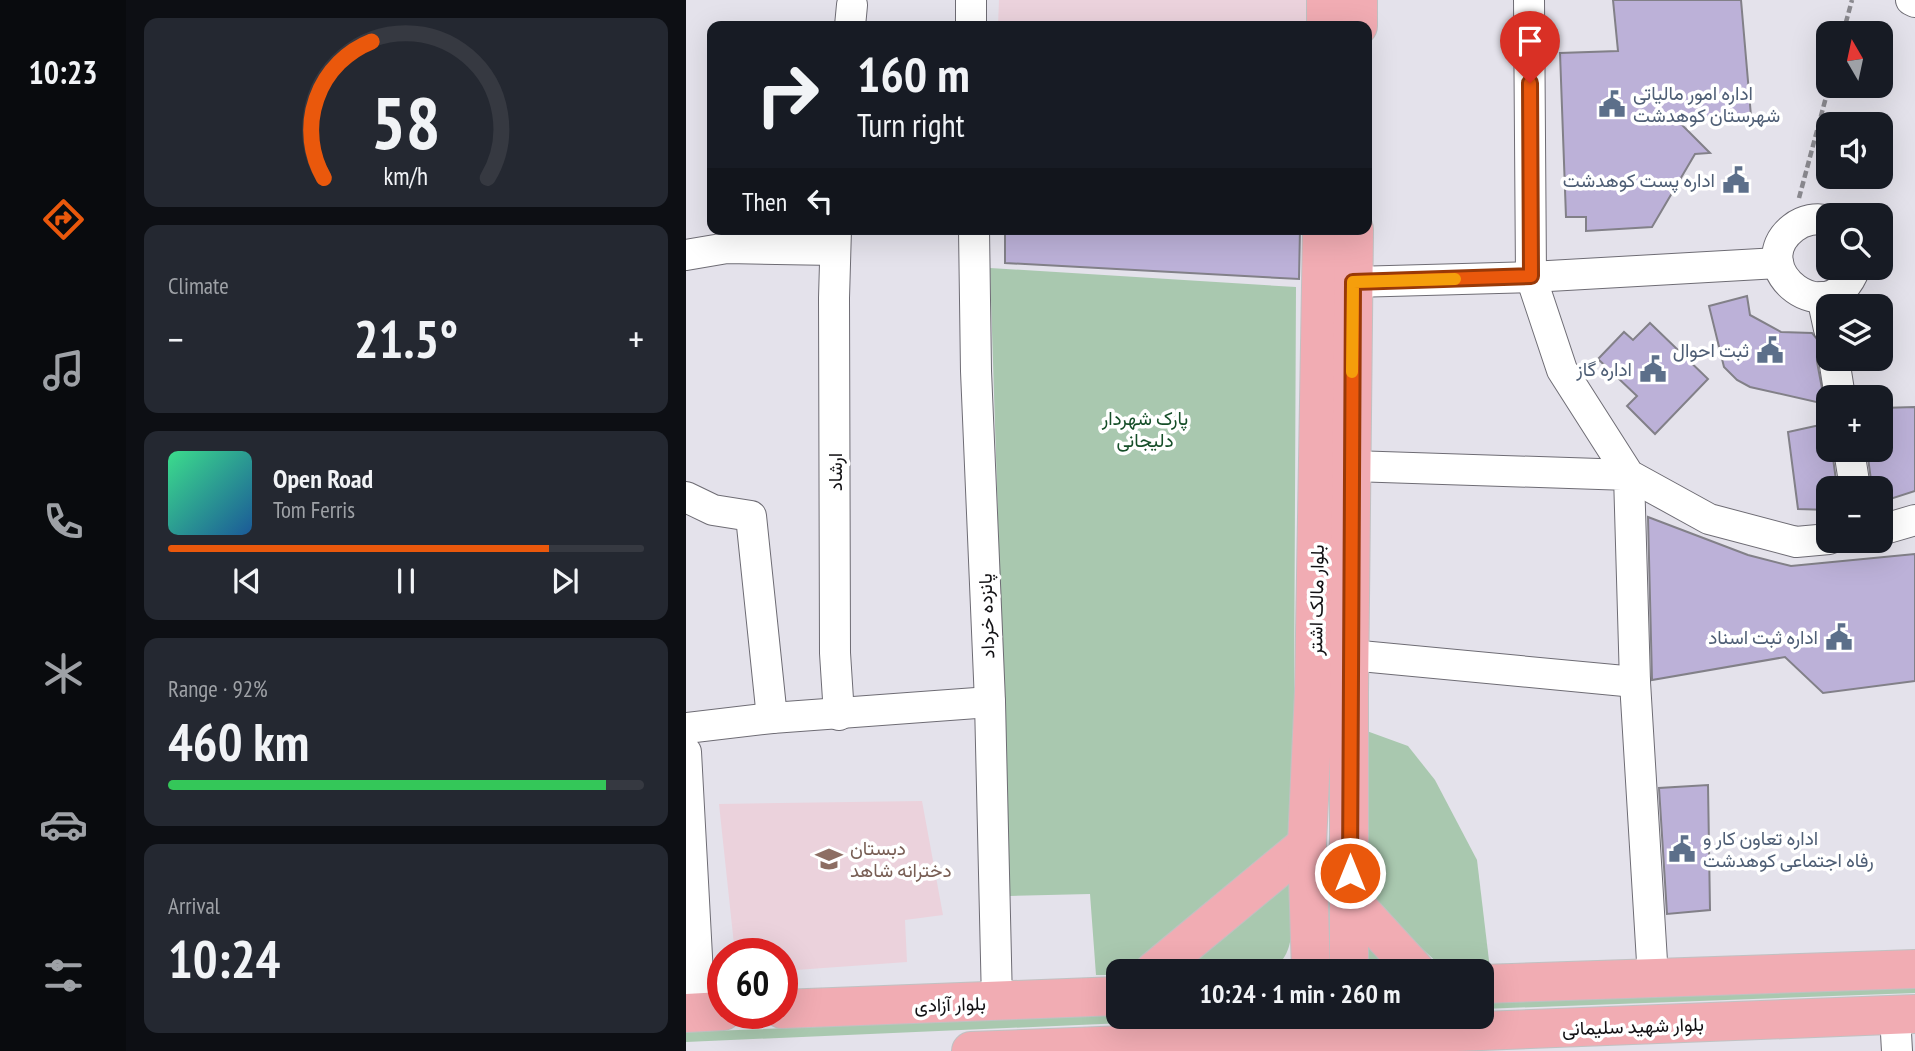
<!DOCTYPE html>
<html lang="en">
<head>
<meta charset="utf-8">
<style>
  :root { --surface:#171b24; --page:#242831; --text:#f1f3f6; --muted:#9ea1a6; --line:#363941; --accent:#ea580c }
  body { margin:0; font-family:"PT Sans Narrow",Vazirmatn,sans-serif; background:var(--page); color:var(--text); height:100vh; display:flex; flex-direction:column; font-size:26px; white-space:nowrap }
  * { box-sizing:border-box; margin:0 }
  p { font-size:23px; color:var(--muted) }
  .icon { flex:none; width:38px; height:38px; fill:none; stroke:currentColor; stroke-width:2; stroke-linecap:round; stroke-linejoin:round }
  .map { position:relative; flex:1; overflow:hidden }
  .details { display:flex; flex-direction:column; gap:18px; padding:18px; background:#0d0f14; width:560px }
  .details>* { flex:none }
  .banner { position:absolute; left:21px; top:21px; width:665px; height:214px; border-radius:14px; box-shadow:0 7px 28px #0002; background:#171b24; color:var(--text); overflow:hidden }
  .needle { width:46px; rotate:351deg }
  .controls { position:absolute; left:1130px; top:21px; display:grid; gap:14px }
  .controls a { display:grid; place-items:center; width:77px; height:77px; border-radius:14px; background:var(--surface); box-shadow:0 7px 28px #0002; font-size:35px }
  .speed { position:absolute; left:21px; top:938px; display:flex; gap:14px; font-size:35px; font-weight:700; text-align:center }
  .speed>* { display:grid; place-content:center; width:91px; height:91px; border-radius:50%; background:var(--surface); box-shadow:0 7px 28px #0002; line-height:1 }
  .speed .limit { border:10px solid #d22; background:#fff; color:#111 }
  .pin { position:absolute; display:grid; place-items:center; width:60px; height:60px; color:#fff; margin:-72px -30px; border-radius:50% 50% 50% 0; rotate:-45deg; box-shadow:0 0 7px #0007 }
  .pin .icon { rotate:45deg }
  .me { position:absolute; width:77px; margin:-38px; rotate:0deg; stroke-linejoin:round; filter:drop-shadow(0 0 5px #0008) }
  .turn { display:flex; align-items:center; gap:24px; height:147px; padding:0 35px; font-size:32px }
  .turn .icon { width:91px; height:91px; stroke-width:2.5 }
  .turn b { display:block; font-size:49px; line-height:60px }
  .then { display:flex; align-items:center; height:66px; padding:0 35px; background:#0003; gap:14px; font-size:26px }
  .big { font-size:52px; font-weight:800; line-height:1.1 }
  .details .card { flex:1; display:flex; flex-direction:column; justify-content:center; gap:10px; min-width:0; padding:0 24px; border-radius:14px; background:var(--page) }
  .details .dial { align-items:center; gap:0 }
  .dial svg { height:182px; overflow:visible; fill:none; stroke:var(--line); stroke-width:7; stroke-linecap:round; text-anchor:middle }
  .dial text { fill:var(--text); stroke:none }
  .song { display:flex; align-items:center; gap:21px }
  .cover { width:84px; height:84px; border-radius:10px; background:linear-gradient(135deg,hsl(150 70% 55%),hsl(210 70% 35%)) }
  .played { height:7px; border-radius:4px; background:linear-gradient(90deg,var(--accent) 80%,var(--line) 80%) }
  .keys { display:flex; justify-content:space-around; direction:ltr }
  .heat { display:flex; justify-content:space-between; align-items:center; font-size:38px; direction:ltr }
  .charge { height:10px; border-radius:5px; background:linear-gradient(90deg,#34c759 92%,var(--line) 0) }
  .trip { position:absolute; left:420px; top:959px; width:388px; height:70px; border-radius:14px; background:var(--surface); box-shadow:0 7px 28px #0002; font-weight:800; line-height:70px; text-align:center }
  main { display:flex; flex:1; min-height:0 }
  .menu { display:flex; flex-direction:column; width:126px; justify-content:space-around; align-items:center; background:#090b0e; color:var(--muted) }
  .menu .icon { width:49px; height:49px }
  .menu .active { color:var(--accent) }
  .menu b { font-size:32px; color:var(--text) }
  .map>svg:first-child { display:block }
  .education { fill:#ebd2dc }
  .green { fill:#a9c8af }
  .building { fill:#bcb1d8; stroke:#828088; stroke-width:2 }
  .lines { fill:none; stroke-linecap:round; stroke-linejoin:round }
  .minor-casing { stroke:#6e6c74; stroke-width:32 }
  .major-casing { stroke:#c1c1c2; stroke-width:40 }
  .path { stroke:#8a898f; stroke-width:4.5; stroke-dasharray:7 3.5; stroke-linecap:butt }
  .minor { stroke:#fff; stroke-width:30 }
  .major { stroke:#f1acb3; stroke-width:38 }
  .route-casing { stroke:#983908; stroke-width:18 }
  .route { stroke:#ea580c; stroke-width:12 }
  .slow { stroke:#f59e0b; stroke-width:12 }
  .labels { text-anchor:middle; stroke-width:7; stroke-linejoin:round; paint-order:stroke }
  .service-label { font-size:19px; fill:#4e5e75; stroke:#fff; text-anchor:end }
  .park-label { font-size:19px; fill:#154e28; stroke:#fff }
  .street-label { font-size:19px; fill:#111013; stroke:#fff }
  .education-label { font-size:19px; fill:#785e54; stroke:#fff; text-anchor:start }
</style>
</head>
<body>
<main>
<nav class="menu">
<b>10:23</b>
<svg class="icon active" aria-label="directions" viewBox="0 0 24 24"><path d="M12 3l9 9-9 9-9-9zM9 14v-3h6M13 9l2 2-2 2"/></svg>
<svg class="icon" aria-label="music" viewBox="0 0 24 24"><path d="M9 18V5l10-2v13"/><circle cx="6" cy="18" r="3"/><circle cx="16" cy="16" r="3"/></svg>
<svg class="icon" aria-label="phone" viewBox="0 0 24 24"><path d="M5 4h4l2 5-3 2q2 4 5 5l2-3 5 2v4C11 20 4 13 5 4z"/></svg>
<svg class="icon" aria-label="climate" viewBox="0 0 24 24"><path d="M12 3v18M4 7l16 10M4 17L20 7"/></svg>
<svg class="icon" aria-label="car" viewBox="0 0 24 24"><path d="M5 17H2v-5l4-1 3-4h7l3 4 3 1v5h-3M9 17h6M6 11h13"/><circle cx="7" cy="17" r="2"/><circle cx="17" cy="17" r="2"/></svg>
<svg class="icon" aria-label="filters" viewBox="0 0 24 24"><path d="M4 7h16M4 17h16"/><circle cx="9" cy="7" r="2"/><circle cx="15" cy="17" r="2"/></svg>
</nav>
<section class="details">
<div class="card dial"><svg viewBox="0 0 100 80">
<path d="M14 69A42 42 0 1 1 86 69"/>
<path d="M14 69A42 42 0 0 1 35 9" stroke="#ea580c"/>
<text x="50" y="56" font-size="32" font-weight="700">58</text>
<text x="50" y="72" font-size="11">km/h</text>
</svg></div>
<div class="card"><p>Climate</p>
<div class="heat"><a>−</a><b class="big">21.5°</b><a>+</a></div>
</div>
<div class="card">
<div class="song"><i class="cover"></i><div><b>Open Road</b><p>Tom Ferris</p></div></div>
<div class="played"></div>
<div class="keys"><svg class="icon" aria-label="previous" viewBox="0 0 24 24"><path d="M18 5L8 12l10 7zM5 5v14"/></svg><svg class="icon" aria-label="pause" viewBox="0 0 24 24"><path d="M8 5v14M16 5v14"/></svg><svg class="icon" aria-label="next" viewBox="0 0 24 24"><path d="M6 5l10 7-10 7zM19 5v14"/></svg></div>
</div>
<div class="card"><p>Range · 92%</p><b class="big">460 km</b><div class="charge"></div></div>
<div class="card"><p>Arrival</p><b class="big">10:24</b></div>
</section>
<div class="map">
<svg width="1229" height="1051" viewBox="0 0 1229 1051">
  <rect width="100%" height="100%" fill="#e4e2eb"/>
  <g class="education">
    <polygon points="313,0 624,0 624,26 312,26"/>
    <polygon points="236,801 257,915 219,920 221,962 96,971 96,954 49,954 33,804"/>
  </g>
  <g class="green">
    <path d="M304,268L610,287L607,919C604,944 605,954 586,971H432V975H410L404,894L324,896Z"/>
    <polygon points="678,730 722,746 749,780 791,860 804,969 757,968 681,898"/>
    <polygon points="675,929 710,970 676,971"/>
    <polygon points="1229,984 1229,993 796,1009 796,999"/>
    <polygon points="432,1015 432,1017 575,1017 0,1042 0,1032"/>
  </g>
  <g class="building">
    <polygon points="927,0 1055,0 1065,116 991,120 1024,153 1009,154 966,227 900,231 900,217 880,217 874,53 932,51"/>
    <polygon points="319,229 614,229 613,279 319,263"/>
    <polygon points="1061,296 1064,315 1095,332 1126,333 1134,343 1131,362 1139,404 1064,387 1051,380 1038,367 1023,306"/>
    <polygon points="964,323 1022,379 969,434 941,406 951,396 912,359 938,332 947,340"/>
    <polygon points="1229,407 1229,491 1195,502 1195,488 1186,488 1181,450 1195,450 1195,408"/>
    <polygon points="1143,423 1143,450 1146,450 1151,488 1143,488 1143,510 1112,509 1102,432"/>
    <polygon points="962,517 1062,555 1105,566 1229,554 1229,681 1137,693 1099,657 966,680"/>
    <polygon points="1022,785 1024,910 981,914 973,788"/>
  </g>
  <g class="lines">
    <defs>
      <g id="minor">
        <polyline points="843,0 845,277 876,370 943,475 1023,519 1110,542 1143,539"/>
        <polyline points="1225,0 1229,2"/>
        <polyline points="164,26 166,5"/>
        <polyline points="285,26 285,0"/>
        <path d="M1143,221C1131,217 1117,220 1107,228C1056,268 1144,337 1169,268"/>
        <polyline points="150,229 148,298 149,653 153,715"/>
        <polyline points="288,229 290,371 304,702 311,1002"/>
        <polyline points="0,255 41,248 149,250"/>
        <polyline points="667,282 845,277 1092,263"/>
        <polyline points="1136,297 1143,329"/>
        <polyline points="1148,359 1154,397"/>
        <polyline points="1163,450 1169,488"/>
        <polyline points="666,466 943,475 949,682 967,978"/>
        <polyline points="0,497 27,510 65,516 86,718"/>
        <polyline points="1195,530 1229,520"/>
        <polyline points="664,655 949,682"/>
        <polyline points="0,728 86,718 304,702"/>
        <polyline points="0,752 14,1012"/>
        <polyline points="1209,1015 1211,1051"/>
      </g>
      <g id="major">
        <polyline points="640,26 640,0"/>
        <polyline points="672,26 672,0"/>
        <polyline points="664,899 730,971"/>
        <polyline points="468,971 621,844"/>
        <polyline points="625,971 621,844 628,691 636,229"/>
        <polyline points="663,971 663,692 668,229"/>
        <polyline points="796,984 1229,969"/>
        <polyline points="96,1009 432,996"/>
        <polyline points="0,1013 37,1011"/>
        <polyline points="285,1051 1229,1014"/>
      </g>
    </defs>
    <use href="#minor" class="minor-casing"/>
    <use href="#major" class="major-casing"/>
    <g class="path">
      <polyline points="1157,33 1166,0"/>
      <polyline points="1113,198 1143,86"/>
    </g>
    <use href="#minor" class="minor"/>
    <use href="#major" class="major"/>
  </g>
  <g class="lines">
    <defs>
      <polyline id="route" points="664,873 667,282 845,276 844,83"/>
    </defs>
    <use href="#route" class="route-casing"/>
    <use href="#route" class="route"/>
    <polyline class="slow" points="666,372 667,282 769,279"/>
  </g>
  <defs>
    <symbol id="civic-bare" viewBox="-9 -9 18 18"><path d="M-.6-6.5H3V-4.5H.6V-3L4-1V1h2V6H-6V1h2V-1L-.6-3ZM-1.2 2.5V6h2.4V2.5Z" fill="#5c6f8a" stroke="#fff" stroke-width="2.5" paint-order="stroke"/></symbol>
    <symbol id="school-bare" viewBox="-9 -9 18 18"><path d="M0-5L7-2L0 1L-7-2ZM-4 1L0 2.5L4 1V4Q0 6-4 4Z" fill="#8d6e63" stroke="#fff" stroke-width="2.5" paint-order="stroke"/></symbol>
  </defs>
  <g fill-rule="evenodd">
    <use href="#civic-bare" x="907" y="85" width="38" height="38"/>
    <use href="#civic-bare" x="1031" y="161" width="38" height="38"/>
    <use href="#civic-bare" x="1065" y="331" width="38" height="38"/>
    <use href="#civic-bare" x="948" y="350" width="38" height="38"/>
    <use href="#civic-bare" x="1134" y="618" width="38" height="38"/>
    <use href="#civic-bare" x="977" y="830" width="38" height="38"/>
    <use href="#school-bare" x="124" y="840" width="38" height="38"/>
  </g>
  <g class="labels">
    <g class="service-label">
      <text x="947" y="100" text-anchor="start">اداره امور مالیاتی<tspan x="947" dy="22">شهرستان کوهدشت</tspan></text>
      <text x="1029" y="187">اداره پست کوهدشت</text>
      <text x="1063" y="357">ثبت احوال</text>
      <text x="946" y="376">اداره گاز</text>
      <text x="1132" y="644">اداره ثبت اسناد</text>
      <text x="1017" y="845" text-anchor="start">اداره تعاون کار و<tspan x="1017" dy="22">رفاه اجتماعی کوهدشت</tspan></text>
    </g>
    <g class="park-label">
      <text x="459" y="425">پارک شهردار<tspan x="459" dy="22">دلیجانی</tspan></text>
    </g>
    <g class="street-label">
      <text transform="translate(149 472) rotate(-90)" y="7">ارشاد</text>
      <text transform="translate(630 600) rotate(-89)" y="7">بلوار مالک اشتر</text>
      <text transform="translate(300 616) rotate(-92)" y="7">پانزده خرداد</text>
      <text transform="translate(264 1004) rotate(-2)" y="7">بلوار آزادی</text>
      <text transform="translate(947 1026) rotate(-2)" y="7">بلوار شهید سلیمانی</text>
    </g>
    <g class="education-label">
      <text x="164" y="855">دبستان<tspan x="164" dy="22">دخترانه شاهد</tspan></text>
    </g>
  </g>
</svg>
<div class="controls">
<a><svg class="needle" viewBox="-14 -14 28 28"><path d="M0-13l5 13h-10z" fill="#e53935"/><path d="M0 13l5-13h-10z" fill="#9ea1a6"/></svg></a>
<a><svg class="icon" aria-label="sound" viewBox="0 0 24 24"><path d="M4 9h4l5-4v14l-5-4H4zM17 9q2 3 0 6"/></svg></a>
<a><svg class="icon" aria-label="search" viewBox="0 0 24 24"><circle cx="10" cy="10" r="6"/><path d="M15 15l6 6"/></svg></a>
<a><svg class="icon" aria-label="layers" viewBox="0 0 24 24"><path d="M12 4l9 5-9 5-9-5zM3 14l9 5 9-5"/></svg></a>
<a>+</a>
<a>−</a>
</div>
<div class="speed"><div class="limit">60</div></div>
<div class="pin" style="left:844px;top:83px;background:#d93025"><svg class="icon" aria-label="arrive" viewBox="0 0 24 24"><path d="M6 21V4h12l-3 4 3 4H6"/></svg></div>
<svg class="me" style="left:664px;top:873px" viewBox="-20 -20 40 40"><circle r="17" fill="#ea580c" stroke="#fff" stroke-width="3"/><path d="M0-11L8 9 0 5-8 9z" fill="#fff"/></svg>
<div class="trip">10:24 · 1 min · 260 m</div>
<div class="banner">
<div class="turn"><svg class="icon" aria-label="right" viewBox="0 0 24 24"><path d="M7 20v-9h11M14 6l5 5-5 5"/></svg><div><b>160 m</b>Turn right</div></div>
<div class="then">Then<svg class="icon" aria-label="left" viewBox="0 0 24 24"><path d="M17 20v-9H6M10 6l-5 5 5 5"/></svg></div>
</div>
</div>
</main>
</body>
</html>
